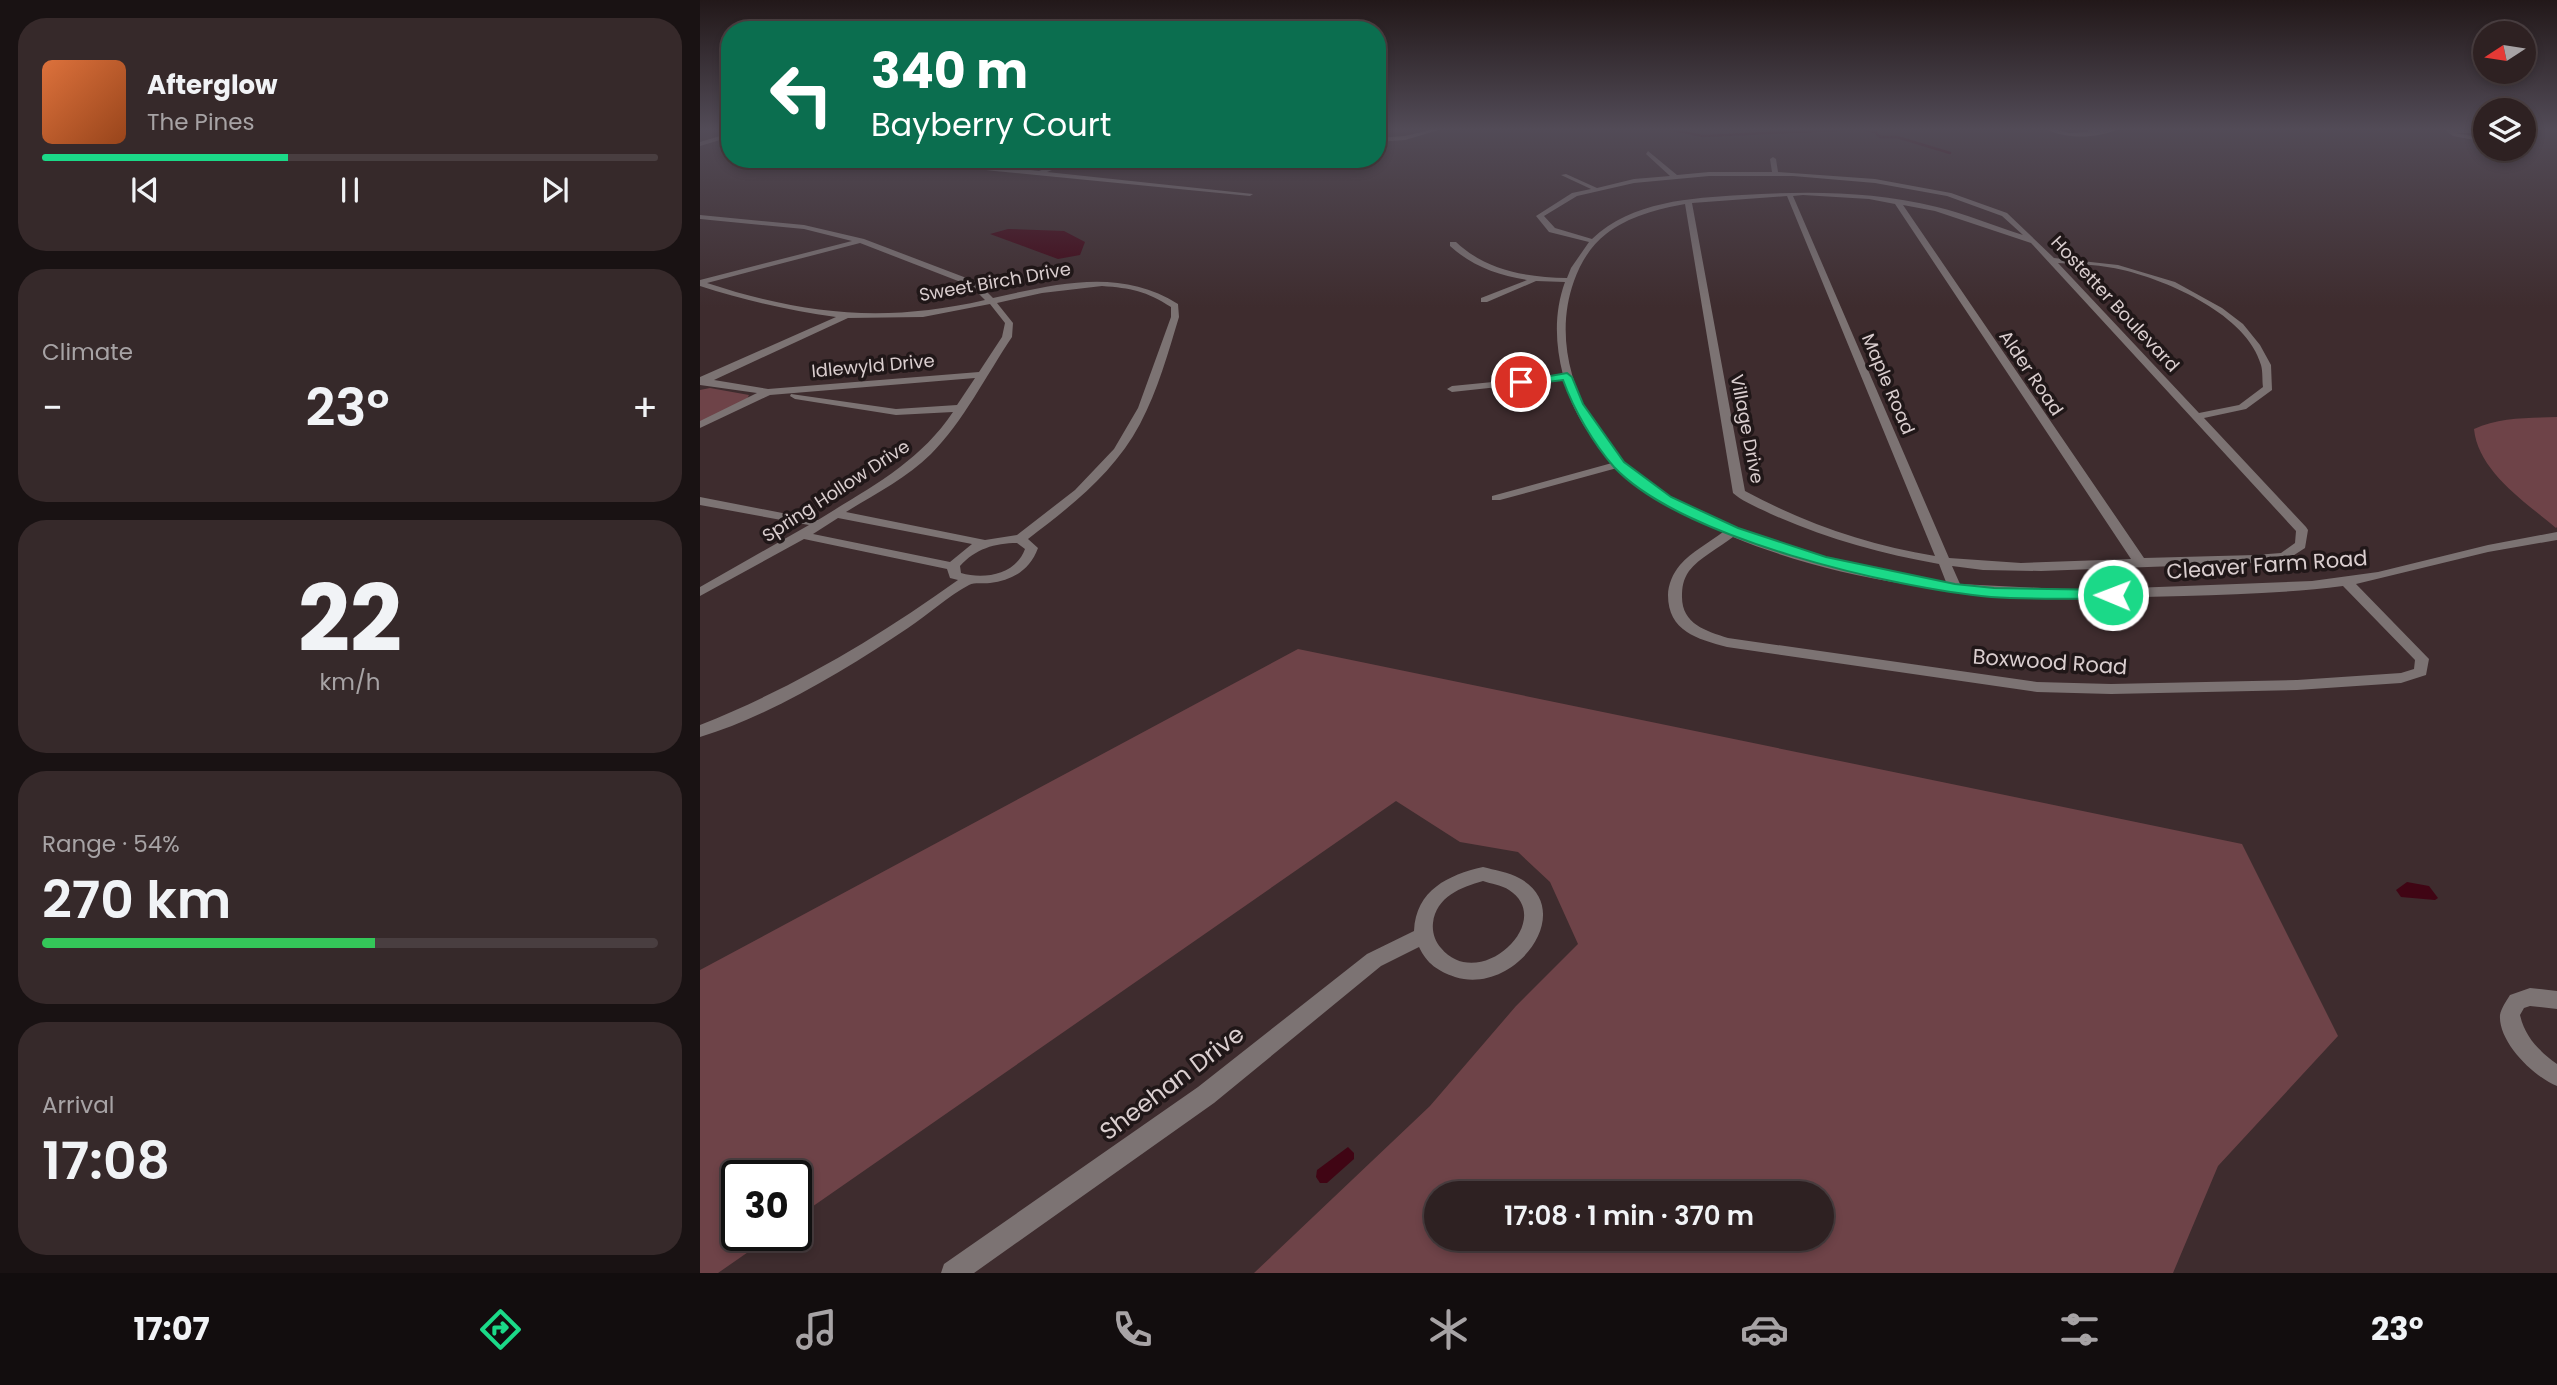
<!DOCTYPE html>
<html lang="en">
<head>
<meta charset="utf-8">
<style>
  :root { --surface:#2e2122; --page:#36292a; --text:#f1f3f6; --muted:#a7a3a5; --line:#493e40; --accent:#1bd988 }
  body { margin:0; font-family:Poppins,sans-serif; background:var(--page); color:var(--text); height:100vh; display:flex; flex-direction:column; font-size:26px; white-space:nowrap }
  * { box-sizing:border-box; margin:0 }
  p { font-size:23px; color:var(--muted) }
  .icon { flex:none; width:38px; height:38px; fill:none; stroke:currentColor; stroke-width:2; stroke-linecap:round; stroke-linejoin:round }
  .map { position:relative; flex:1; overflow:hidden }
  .drawer { display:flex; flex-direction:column; gap:18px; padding:18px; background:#191213; width:700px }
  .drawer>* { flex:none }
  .hud { position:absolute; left:21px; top:21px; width:665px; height:147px; border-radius:28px; box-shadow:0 4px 10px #0003,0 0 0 2px var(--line); background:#0b6e4f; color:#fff; overflow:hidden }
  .needle { width:46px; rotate:258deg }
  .controls { position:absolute; left:1773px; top:21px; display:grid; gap:14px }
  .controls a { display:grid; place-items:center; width:63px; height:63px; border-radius:50%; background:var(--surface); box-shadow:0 4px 10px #0003,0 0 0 2px var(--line); font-size:35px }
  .speed { position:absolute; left:21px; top:1160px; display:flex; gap:14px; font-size:35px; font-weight:700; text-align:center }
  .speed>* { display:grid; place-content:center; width:91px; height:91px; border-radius:50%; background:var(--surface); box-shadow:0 4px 10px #0003,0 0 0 2px var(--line); line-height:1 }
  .speed .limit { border:4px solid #111; border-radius:10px; background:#fff; color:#111 }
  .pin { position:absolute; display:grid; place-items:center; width:60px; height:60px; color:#fff; margin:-30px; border:4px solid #fff; border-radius:50%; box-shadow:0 2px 7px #0007 }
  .me { position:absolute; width:77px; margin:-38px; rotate:271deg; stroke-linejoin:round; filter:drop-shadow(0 0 5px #0008) }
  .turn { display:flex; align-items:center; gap:24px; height:147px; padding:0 35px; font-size:32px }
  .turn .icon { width:91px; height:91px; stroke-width:2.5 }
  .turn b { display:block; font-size:49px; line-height:60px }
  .big { font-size:52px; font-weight:600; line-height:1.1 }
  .drawer .tile { flex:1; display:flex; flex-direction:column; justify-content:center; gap:10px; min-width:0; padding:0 24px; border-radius:28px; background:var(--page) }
  .drawer .dial { align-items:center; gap:0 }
  .dial b { font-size:91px; line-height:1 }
  .song { display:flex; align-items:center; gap:21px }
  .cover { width:84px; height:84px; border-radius:10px; background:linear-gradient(135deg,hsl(20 70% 55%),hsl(20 70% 35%)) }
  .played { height:7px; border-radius:4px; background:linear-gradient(90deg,var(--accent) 40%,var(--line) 40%) }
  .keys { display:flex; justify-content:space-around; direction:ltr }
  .heat { display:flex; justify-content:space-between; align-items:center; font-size:38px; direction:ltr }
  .charge { height:10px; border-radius:5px; background:linear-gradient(90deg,#34c759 54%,var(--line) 0) }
  .trip { position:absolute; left:724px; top:1181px; width:410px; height:70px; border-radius:35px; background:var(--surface); box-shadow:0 4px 10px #0003,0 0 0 2px var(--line); font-weight:600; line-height:70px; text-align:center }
  .tab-bar { display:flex; height:112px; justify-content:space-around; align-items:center; background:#120d0e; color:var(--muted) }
  .tab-bar .icon { width:49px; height:49px }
  .tab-bar .current { color:var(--accent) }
  .tab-bar b { font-size:32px; color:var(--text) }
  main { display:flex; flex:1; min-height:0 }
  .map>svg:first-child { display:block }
  .green { fill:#6e4348; fill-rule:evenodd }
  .water { fill:#400514 }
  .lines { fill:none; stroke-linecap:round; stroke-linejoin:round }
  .stream { stroke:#400514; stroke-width:2.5 }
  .street { fill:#7c7373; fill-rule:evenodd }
  .route { fill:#1bd988; stroke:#128d58; stroke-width:2 }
  .labels { text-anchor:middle; stroke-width:7; stroke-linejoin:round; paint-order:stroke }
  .far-street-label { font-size:18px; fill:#dacecf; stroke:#201718 }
  .street-label { font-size:21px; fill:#dacecf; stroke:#201718 }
  .near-street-label { font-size:24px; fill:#dacecf; stroke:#201718 }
</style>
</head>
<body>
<main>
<section class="drawer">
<div class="tile">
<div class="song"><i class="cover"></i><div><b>Afterglow</b><p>The Pines</p></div></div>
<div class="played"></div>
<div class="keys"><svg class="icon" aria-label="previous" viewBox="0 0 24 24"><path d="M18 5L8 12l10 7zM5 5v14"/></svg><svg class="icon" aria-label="pause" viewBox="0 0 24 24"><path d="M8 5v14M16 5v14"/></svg><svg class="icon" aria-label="next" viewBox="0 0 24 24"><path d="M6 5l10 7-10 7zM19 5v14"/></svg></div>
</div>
<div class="tile"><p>Climate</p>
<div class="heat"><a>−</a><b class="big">23°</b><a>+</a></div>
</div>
<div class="tile dial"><b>22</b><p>km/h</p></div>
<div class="tile"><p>Range · 54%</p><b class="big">270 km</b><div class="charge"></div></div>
<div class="tile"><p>Arrival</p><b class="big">17:08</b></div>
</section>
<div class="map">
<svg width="1857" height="1273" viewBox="0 0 1857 1273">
  <rect width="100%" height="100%" fill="#3e2c2e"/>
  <g class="green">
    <polygon points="10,388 49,395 46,401 0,423 0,390"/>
    <path d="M1857,417V527L1856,528C1825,502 1778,471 1774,429C1799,417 1829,418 1857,417Z"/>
    <path d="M598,649L1542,844L1638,1036L1518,1166L1473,1273H554L730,1106L816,1006L878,944L850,882L818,852L760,842L696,801L96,1218V1176H37V1236H71L18,1273H0V970ZM737,1194H1122V1239H737Z"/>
  </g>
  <g class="water">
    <polygon points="308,229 364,231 385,242 380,255 358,259 290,234"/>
    <polygon points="1707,882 1729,886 1738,898 1735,900 1701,897 1696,890"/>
    <polygon points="648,1147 654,1153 654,1159 627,1183 620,1183 616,1177 617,1170"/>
  </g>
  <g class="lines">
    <polyline class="stream" points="967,129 1003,136 1161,129 1175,132 1180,137 1197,137 1250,153"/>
    <g class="street">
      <polygon points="734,129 742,129 705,140 677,142 677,138 705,136"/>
      <path d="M1346,129H1354L1369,133L1388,132V129H1419C1397,138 1368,140 1346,129Z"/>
      <polygon points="1749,129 1785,129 1785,133 1755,133 1785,138 1785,142 1753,136 1746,131"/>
      <polygon points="30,133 30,137 0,146 0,142"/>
      <path d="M948,151L977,175L1009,172H1072L1070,159L1073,157L1076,159L1078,172L1175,179L1251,193L1307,213L1354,258L1418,265L1475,282L1522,308L1543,324L1560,345L1571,365L1572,390L1546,409L1504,418L1606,527L1608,530L1605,548L1588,559L1555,563L1341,571L1283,570L1252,566L1260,584L1381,590L1612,581L1678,572L1788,545L1857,532V540L1788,552L1656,584L1729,659L1726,675L1701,683L1597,690L1411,694L1337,692L1027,647C997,639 968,631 968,595C968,585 973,573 980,565C991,552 1010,542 1023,532C984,516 949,496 917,468L800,500H792V496L912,463C891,439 872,411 864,380L752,392L747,389L752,386L863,375C855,344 854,312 865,282L836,281L787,302H781V298L827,280C797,275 772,266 750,246V242H756C787,271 826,277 867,278L871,268L889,242L849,232L836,216L872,193L891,189L861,175L866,174L897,188L934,179L970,176L946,154ZM1009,176H1093L1175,183L1247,196L1302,216L1323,235C1294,226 1266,214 1237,207C1171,191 1108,191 1042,195C991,198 932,201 892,239L855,228L844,216L877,196L934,183ZM1103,195L1169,199L1195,204L1431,559L1321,563L1249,558L1093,196ZM1087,196L1235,556C1168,545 1104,523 1045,491L992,203ZM985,204L1033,493C1043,502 1059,508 1071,514C1125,538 1181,554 1239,564L1246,582C1148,569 1033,541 951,485C889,442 847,356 874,281C880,264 891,245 906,234C929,216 958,209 985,204ZM1203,205L1235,211L1331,243L1596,531L1595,543L1581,553L1555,555L1444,558ZM1358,263C1380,264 1402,265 1423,270C1469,281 1547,315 1561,365C1563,372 1562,380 1563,387L1539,405L1499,413ZM1033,537C1176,596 1332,601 1484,596C1537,594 1590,593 1643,586L1715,660L1714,669L1701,673L1597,680L1411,684L1337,682L1028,638C1006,631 982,624 982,597C982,587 983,580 989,571C999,558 1020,547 1033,537Z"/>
      <polygon points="241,159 339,171 370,159 379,159 347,172 553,194 550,196 295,171 260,167"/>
      <path d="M0,215L104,225L164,239L277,282L293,298C356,284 420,267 478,304L479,317C468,353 458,390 440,424C414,473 371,506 328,539L338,548C330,570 313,580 290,583C283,584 275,582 269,585C248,596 228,615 208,628C147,669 70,716 0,737V725C93,688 177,638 258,580L250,578L247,569L104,539L0,596V587L109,525L0,505V497L118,520C169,488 219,463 253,412L196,415L95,399L90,396L91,394L196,409L257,405L275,378L70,395L0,428V421L57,393L0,385V377L136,317C89,311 44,300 0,286V280L152,241L104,229L0,219ZM160,243L271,286L285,300C185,323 105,315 7,283ZM402,286C431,288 446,291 471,307V317L438,408L414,449L375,490L317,535L285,540L146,512C175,494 207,478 231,454C263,422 287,374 312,337L313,323L297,303L342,293ZM290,304L305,323L302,337L279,372L68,389L14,380L148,318L223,317ZM138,518L272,544L250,562L113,534ZM317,543L325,549C316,574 285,580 261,573L260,566C275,549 295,543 317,543Z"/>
      <path d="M783,867C794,870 809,872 819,878C879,910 815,996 755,977C738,971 727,964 719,947L681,966L514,1103L274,1273H241L244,1264L498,1087L667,954L714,931C716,890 748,875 783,867ZM783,881C791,884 802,885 809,890C857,921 779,994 741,948C735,941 732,932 733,923C736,897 761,887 783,881Z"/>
      <path d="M1830,988L1857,991V1009L1830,1006L1824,1008L1820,1015C1825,1037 1839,1051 1857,1064V1086C1834,1077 1798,1042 1800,1015C1801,1008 1807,1000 1810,995Z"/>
    </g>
  </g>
  <linearGradient id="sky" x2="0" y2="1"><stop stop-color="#221819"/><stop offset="0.42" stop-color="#524b57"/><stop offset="1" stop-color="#524b57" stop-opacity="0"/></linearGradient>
  <rect width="1857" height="307" fill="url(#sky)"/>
  <path class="route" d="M867,373L872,377L883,404L924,462L971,497L1038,528L1126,557L1255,584L1294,588L1413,590L1421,595L1413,599C1373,598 1332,600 1291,597C1194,588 982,539 914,467C893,443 874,410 863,380L821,385L815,382Z"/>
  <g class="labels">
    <g class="far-street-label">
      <text transform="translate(295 282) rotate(-10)" y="6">Sweet Birch Drive</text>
      <text transform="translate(1415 304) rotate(47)" y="6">Hostetter Boulevard</text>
      <text transform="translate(173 366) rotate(-5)" y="6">Idlewyld Drive</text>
      <text transform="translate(1331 373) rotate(56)" y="6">Alder Road</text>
      <text transform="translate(1188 384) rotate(67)" y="6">Maple Road</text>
      <text transform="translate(1047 429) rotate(79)" y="6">Village Drive</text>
      <text transform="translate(136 491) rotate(-33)" y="6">Spring Hollow Drive</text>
    </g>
    <g class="street-label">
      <text transform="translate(1567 565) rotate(-4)" y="7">Cleaver Farm Road</text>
      <text transform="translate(1350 662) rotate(4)" y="7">Boxwood Road</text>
    </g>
    <g class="near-street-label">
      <text transform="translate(472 1083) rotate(-37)" y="8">Sheehan Drive</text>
    </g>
  </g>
</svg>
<div class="controls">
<a><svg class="needle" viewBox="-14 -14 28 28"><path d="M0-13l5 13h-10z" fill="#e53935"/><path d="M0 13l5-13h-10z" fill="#a7a3a5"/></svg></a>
<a><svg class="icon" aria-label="layers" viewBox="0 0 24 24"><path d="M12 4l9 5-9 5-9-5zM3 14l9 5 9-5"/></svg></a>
</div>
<div class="speed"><div class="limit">30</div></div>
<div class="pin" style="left:821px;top:382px;background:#d93025"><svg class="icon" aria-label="arrive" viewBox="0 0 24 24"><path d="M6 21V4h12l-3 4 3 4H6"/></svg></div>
<svg class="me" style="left:1413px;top:595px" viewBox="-20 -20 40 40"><circle r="17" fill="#1bd988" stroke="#fff" stroke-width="3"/><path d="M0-11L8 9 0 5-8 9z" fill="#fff"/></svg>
<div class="trip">17:08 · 1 min · 370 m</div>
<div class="hud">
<div class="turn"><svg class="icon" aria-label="left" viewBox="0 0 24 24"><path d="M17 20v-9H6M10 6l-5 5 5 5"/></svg><div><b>340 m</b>Bayberry Court</div></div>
</div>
</div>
</main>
<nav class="tab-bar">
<b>17:07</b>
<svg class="icon current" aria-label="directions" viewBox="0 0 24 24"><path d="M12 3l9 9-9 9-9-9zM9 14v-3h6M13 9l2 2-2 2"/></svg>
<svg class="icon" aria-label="music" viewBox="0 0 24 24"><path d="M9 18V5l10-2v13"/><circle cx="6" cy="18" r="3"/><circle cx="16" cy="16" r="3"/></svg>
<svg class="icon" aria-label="phone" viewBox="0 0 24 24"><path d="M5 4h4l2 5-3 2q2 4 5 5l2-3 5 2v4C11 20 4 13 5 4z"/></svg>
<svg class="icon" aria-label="climate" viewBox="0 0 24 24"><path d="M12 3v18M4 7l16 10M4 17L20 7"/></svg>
<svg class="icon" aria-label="car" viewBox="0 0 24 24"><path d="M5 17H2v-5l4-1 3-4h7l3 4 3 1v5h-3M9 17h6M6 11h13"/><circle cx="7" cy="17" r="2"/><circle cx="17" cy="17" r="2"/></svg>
<svg class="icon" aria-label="filters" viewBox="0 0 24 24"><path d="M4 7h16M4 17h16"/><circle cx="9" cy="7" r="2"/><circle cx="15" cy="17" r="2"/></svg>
<b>23°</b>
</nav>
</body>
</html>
